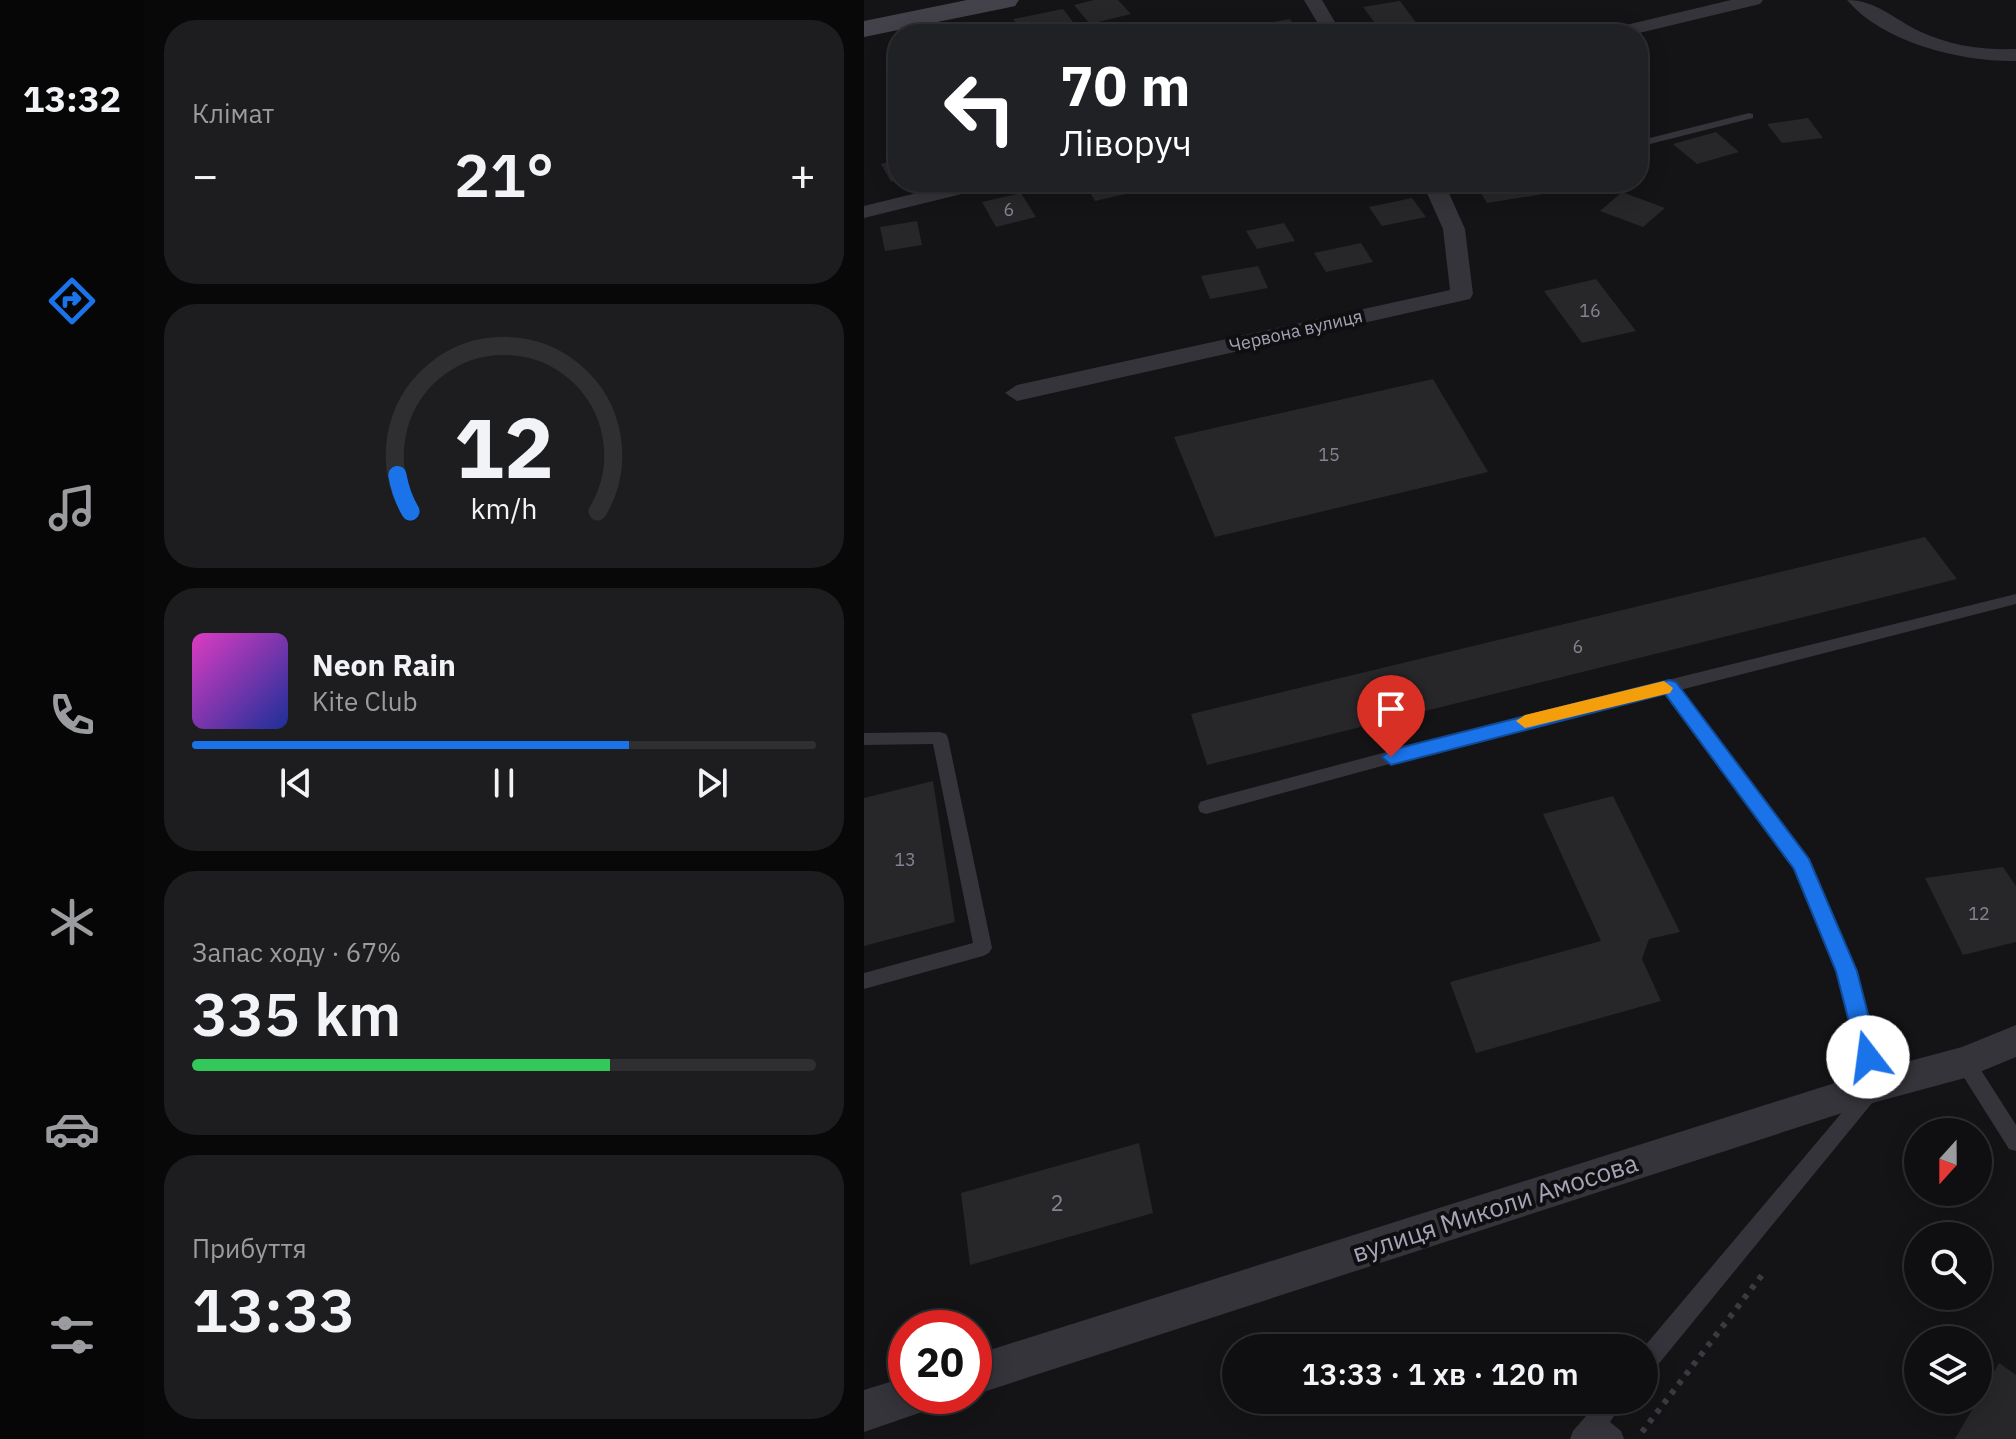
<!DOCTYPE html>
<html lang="uk">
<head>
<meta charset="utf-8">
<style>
  :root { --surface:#0f0e10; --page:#1d1c1e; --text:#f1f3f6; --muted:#9b9c9f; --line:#2f2e30; --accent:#1a73e8 }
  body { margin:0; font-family:"IBM Plex Sans",sans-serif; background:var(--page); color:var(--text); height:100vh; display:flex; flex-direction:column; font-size:30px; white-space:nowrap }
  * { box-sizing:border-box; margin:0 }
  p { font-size:26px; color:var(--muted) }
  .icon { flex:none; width:44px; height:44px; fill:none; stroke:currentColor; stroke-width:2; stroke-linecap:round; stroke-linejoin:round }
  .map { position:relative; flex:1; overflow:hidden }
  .drawer { display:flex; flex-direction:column; gap:20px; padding:20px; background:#080809; width:720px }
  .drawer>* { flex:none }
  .top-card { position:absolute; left:24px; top:24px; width:760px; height:168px; border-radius:32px; box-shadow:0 4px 20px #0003,0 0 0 2px var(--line); background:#202124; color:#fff; overflow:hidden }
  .needle { width:52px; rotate:201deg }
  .controls { position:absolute; left:1040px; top:1118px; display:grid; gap:16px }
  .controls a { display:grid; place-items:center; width:88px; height:88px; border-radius:50%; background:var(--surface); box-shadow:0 4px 20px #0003,0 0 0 2px var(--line); font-size:40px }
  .speed { position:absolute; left:24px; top:1310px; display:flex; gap:16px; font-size:40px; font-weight:700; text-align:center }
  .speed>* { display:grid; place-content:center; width:104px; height:104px; border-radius:50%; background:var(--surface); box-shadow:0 4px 20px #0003,0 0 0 2px var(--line); line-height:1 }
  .speed .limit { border:12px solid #d22; background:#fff; color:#111 }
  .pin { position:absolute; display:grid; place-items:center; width:68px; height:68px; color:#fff; margin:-82px -34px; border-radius:50% 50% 50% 0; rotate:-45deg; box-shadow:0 0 8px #0007 }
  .pin .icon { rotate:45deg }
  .me { position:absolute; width:88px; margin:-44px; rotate:345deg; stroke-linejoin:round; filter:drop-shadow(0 0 6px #0008) }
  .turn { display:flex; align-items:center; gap:28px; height:168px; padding:0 40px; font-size:36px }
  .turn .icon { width:104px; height:104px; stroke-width:2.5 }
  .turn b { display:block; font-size:56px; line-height:68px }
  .big { font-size:60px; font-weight:600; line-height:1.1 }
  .drawer .widget { flex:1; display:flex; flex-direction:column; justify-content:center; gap:12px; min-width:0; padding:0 28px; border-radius:32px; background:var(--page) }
  .drawer .dial { align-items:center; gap:0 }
  .dial svg { height:208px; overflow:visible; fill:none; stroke:var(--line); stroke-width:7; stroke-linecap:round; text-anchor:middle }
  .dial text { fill:var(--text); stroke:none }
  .song { display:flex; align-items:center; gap:24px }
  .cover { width:96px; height:96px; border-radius:12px; background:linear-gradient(135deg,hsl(310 70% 55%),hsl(230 70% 35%)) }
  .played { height:8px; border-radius:4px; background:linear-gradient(90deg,var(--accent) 70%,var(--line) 70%) }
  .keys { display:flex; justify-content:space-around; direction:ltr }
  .heat { display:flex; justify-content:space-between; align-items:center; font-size:44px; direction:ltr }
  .charge { height:12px; border-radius:6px; background:linear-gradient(90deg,#34c759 67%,var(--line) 0) }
  .trip { position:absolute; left:358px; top:1334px; width:436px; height:80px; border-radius:40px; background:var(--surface); box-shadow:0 4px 20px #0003,0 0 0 2px var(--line); font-weight:600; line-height:80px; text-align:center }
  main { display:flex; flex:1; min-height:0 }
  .tab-bar { display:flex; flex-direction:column; width:144px; justify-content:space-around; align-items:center; background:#060606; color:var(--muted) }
  .tab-bar .icon { width:56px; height:56px }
  .tab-bar .selected { color:var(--accent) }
  .tab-bar b { font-size:36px; color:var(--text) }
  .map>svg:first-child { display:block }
  .building { fill:#272629 }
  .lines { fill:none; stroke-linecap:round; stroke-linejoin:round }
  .path { stroke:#3a3a41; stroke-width:6; stroke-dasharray:5 7; stroke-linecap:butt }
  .service { fill:#35343a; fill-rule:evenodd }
  .minor { fill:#35343a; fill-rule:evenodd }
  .secondary { fill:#43414a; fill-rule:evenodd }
  .route { fill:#1a73e8; stroke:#114b97; stroke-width:2 }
  .slow { fill:#f59e0b }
  .labels { text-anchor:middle; stroke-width:8; stroke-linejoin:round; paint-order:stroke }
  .number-label { font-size:18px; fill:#858392 }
  .far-street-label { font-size:18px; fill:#a5a3b6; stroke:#0f0e10 }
  .near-number-label { font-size:22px; fill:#858392 }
  .near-street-label { font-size:26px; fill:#a5a3b6; stroke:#0f0e10 }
</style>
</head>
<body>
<main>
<nav class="tab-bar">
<b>13:32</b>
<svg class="icon selected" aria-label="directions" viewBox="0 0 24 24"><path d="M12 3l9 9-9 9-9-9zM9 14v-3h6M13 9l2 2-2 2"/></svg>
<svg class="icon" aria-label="music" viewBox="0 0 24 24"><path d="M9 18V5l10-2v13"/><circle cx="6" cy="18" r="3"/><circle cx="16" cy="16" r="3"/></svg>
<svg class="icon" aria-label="phone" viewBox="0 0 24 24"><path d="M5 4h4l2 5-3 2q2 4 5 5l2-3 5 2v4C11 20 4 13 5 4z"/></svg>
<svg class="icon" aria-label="climate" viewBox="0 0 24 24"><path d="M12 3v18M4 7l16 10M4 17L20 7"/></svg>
<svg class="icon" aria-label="car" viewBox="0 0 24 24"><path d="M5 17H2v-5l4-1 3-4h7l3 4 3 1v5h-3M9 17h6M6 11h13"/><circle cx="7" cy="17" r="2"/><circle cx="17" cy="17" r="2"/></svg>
<svg class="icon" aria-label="filters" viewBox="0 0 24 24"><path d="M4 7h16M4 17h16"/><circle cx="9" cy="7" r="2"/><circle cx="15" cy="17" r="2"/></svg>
</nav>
<section class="drawer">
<div class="widget"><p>Клімат</p>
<div class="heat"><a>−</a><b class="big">21°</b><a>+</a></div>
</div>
<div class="widget dial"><svg viewBox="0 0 100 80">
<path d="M14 69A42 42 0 1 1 86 69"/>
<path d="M14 69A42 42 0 0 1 9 55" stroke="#1a73e8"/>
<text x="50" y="56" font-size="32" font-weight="700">12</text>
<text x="50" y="72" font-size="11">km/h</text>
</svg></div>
<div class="widget">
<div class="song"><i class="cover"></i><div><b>Neon Rain</b><p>Kite Club</p></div></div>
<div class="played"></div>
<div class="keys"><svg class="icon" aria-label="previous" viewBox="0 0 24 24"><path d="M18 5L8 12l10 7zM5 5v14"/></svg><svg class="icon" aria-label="pause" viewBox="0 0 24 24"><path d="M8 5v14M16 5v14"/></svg><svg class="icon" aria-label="next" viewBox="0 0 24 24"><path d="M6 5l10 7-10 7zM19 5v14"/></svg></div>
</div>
<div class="widget"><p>Запас ходу · 67%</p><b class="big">335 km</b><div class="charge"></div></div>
<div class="widget"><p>Прибуття</p><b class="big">13:33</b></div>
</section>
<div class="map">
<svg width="1152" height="1439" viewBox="0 0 1152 1439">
  <rect width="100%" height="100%" fill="#141315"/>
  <g class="building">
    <polygon points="230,0 254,0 267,14 226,24 210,5"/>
    <polygon points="536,1 554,25 517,31 499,7"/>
    <polygon points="199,9 213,27 160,34 149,19"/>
    <polygon points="426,19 435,32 390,34 385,26"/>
    <polygon points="944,118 959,138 918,143 903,124"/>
    <polygon points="852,132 875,152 833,164 809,144"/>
    <polygon points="34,159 34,180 27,182 17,164"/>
    <polygon points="220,182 274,182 279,190 231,201"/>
    <polygon points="610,182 678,182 686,193 623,203"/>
    <polygon points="758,192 801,208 779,227 736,211"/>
    <polygon points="157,193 172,217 132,227 118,202"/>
    <polygon points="548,198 562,217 518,226 505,207"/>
    <polygon points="53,221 58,245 21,251 16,227"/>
    <polygon points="420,223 431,241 393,249 382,231"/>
    <polygon points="497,243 509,262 462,272 450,253"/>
    <polygon points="394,266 404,288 346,299 337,276"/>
    <polygon points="732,279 772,331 718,343 680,291"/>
    <polygon points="569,379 624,472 351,537 310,437"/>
    <polygon points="1061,537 1093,579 343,765 327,714"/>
    <polygon points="69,781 91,922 0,946 0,798"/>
    <polygon points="749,796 816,932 785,939 778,959 797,1001 612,1053 586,982 737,941 679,814"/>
    <polygon points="1139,867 1152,886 1152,942 1099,955 1061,878"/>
    <polygon points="275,1143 289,1213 106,1265 97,1193"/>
    <polygon points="1135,1363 1152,1375 1152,1439 1091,1439"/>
  </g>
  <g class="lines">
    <polyline class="path" points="778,1432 898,1275"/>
    <g class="service">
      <polygon points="885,113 889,114 889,118 774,147 774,141"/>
      <polygon points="1152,594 1152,604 816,690 944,860 991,971 1022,1086 788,1372 780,1375 779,1348 1002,1084 973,971 931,869 801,694 650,730 342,814 336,812 334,807 336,802 342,800 650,718"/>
      <polygon points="76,732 82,734 84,738 128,948 125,953 119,956 0,989 0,973 109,943 69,744 0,745 0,733"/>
      <polygon points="1101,1053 1108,1056 1152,1125 1152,1151 1145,1149 1094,1068 1091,1062 1094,1056"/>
      <polygon points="736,1400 761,1400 746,1422 757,1431 760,1439 706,1439 709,1431"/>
    </g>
    <g class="minor">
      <polygon points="440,0 458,0 478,34 460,34"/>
      <polygon points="867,0 899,0 896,4 771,34 739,34 741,30"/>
      <path d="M983,0C1012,0 1030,19 1055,31C1087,46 1118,50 1152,49V61C1098,62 1019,43 983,0Z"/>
      <polygon points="97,182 134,182 130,186 0,218 0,206"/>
      <polygon points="558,182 580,182 601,229 609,294 606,299 153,401 141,393 153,385 586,290 579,229"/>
      <polygon points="1152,1025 1152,1057 1101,1078 1012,1102 110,1395 110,1355 1012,1070 1098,1047"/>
      <polygon points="42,1377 42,1396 67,1396 61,1411 0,1432 0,1390"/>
    </g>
    <polygon class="secondary" points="103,0 155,0 151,6 142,8 0,37 0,21"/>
  </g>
  <polygon class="route" points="805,680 812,682 945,859 993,971 1015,1057 1012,1064 1004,1067 997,1064 994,1057 972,971 930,869 801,694 527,765 518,757 527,750"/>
  <polygon class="slow" points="800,681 809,688 806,693 661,728 652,721 661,715"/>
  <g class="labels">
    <g class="number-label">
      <text x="145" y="216">6</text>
      <text x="726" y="317">16</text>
      <text x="465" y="461">15</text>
      <text x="714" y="653">6</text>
      <text x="41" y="866">13</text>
      <text x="1115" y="920">12</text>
    </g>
    <g class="far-street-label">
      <text transform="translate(432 331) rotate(-13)" y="6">Червона вулиця</text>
    </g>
    <g class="near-number-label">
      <text x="193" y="1211">2</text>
    </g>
    <g class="near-street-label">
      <text transform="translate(631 1208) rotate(-18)" y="9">вулиця Миколи Амосова</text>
    </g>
  </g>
</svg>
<div class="controls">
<a><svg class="needle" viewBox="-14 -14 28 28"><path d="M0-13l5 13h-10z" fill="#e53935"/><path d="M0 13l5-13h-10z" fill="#9b9c9f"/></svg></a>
<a><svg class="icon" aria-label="search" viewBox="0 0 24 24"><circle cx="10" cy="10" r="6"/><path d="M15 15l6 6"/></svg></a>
<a><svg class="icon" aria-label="layers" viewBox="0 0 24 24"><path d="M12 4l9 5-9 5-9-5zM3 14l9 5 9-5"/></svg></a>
</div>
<div class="speed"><div class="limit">20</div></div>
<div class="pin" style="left:527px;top:757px;background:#d93025"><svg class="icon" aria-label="arrive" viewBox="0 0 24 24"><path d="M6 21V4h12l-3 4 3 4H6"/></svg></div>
<svg class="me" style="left:1004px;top:1057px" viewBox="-20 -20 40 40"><circle r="19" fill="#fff"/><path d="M0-13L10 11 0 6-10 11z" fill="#1a73e8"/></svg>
<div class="trip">13:33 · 1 хв · 120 m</div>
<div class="top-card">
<div class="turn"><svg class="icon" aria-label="left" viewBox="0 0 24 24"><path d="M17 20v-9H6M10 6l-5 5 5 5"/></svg><div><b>70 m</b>Ліворуч</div></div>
</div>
</div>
</main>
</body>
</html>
